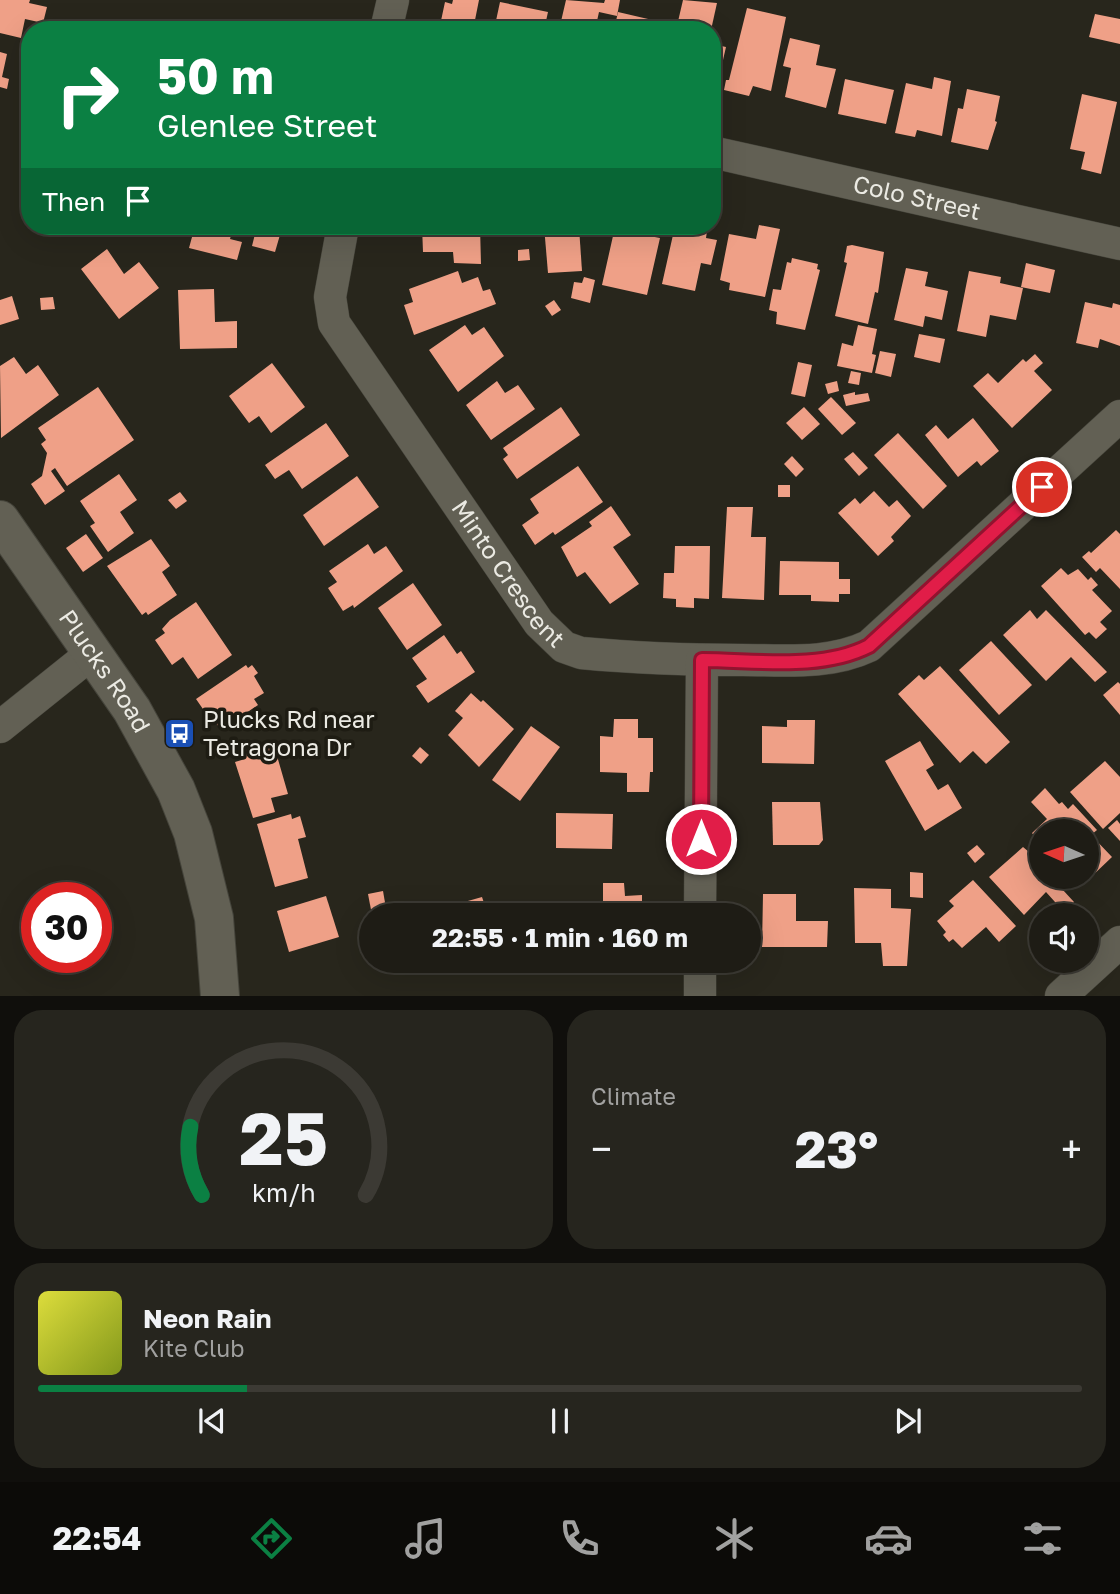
<!DOCTYPE html>
<html lang="en">
<head>
<meta charset="utf-8">
<style>
  :root { --surface:#1e1c15; --page:#26251e; --text:#f1f3f6; --muted:#a1a1a0; --line:#3c3a34; --accent:#0b8043 }
  body { margin:0; font-family:"Golos Text",sans-serif; background:var(--page); color:var(--text); height:100vh; display:flex; flex-direction:column; font-size:26px; white-space:nowrap }
  * { box-sizing:border-box; margin:0 }
  p { font-size:23px; color:var(--muted) }
  .icon { flex:none; width:38px; height:38px; fill:none; stroke:currentColor; stroke-width:2; stroke-linecap:round; stroke-linejoin:round }
  .map { position:relative; height:996px; overflow:hidden }
  .side { display:flex; flex-direction:column; gap:14px; padding:14px; background:#100f0c; flex:1 }
  .side>* { flex:none }
  .banner { position:absolute; left:21px; top:21px; width:700px; height:214px; border-radius:28px; box-shadow:0 7px 28px #0002,0 0 0 2px var(--line); background:#0b8043; color:#fff; overflow:hidden }
  .needle { width:46px; rotate:273deg }
  .fabs { position:absolute; left:1029px; top:819px; display:grid; gap:14px }
  .fabs a { display:grid; place-items:center; width:70px; height:70px; border-radius:50%; background:var(--surface); box-shadow:0 7px 28px #0002,0 0 0 2px var(--line); font-size:35px }
  .speed { position:absolute; left:21px; top:882px; display:flex; gap:14px; font-size:35px; font-weight:700; text-align:center }
  .speed>* { display:grid; place-content:center; width:91px; height:91px; border-radius:50%; background:var(--surface); box-shadow:0 7px 28px #0002,0 0 0 2px var(--line); line-height:1 }
  .speed .limit { border:10px solid #d22; background:#fff; color:#111 }
  .pin { position:absolute; display:grid; place-items:center; width:60px; height:60px; color:#fff; margin:-30px; border:4px solid #fff; border-radius:50%; box-shadow:0 2px 7px #0007 }
  .me { position:absolute; width:77px; margin:-38px; rotate:0deg; stroke-linejoin:round; filter:drop-shadow(0 0 5px #0008) }
  .turn { display:flex; align-items:center; gap:24px; height:147px; padding:0 21px; font-size:32px }
  .turn .icon { width:91px; height:91px; stroke-width:2.5 }
  .turn b { display:block; font-size:49px; line-height:60px }
  .then { display:flex; align-items:center; height:66px; padding:0 21px; background:#0003; gap:14px; font-size:26px }
  .big { font-size:52px; font-weight:700; line-height:1.1 }
  .side .widget { flex:1; display:flex; flex-direction:column; justify-content:center; gap:10px; min-width:0; padding:0 24px; border-radius:28px; background:var(--page) }
  .side .dial { align-items:center; gap:0 }
  .dial svg { height:182px; overflow:visible; fill:none; stroke:var(--line); stroke-width:7; stroke-linecap:round; text-anchor:middle }
  .dial text { fill:var(--text); stroke:none }
  .song { display:flex; align-items:center; gap:21px }
  .cover { width:84px; height:84px; border-radius:10px; background:linear-gradient(135deg,hsl(60 70% 55%),hsl(70 70% 35%)) }
  .played { height:7px; border-radius:4px; background:linear-gradient(90deg,var(--accent) 20%,var(--line) 20%) }
  .keys { display:flex; justify-content:space-around; direction:ltr }
  .heat { display:flex; justify-content:space-between; align-items:center; font-size:38px; direction:ltr }
  .side .tiles { flex:1; display:grid; gap:14px; grid-template-columns:1fr 1fr }
  .widget:last-child { grid-column:span 2 }
  .trip { position:absolute; left:359px; top:903px; width:402px; height:70px; border-radius:35px; background:var(--surface); box-shadow:0 7px 28px #0002,0 0 0 2px var(--line); font-weight:700; line-height:70px; text-align:center }
  .menu { display:flex; height:112px; justify-content:space-around; align-items:center; background:#0c0b08; color:var(--muted) }
  .menu .icon { width:49px; height:49px }
  .menu .active { color:var(--accent) }
  .menu b { font-size:32px; color:var(--text) }
  .map>svg:first-child { display:block }
  .building { fill:#efa087 }
  .lines { fill:none; stroke-linecap:round; stroke-linejoin:round }
  .minor-casing { stroke:#45443b; stroke-width:33 }
  .tertiary-casing { stroke:#45443b; stroke-width:40 }
  .minor { stroke:#626054; stroke-width:32 }
  .tertiary { stroke:#626054; stroke-width:38 }
  .route-casing { stroke:#92132f; stroke-width:18 }
  .route { stroke:#e11d48; stroke-width:12 }
  .labels { text-anchor:middle; stroke-width:7; stroke-linejoin:round; paint-order:stroke }
  .street-label { font-size:24px; fill:#ebeae3; stroke:#1e1c13 }
  .poi-label { font-size:24px; fill:#ebeae3; stroke:#1e1c13; text-anchor:start }
</style>
</head>
<body>
<div class="map">
<svg width="1120" height="996" viewBox="0 0 1120 996">
  <rect width="100%" height="100%" fill="#28261c"/>
  <g class="building">
    <polygon points="0,0 30,0 29,3 47,7 43,23 25,19 21,38 0,33"/>
    <polygon points="453,0 479,0 473,30 439,30 445,2 452,4"/>
    <polygon points="566,0 604,3 605,0 620,0 617,16 599,12 597,21 605,22 603,30 559,30"/>
    <polygon points="683,0 717,3 711,30 676,30"/>
    <polygon points="500,2 548,12 544,30 494,30"/>
    <polygon points="747,8 786,17 771,91 753,86 749,96 724,90 726,80 729,80"/>
    <polygon points="618,12 661,22 659,30 614,30"/>
    <polygon points="1095,14 1120,19 1120,44 1089,37"/>
    <polygon points="790,38 820,45 816,65 836,69 826,108 785,97 791,68 783,66"/>
    <polygon points="712,44 726,47 717,86 712,85"/>
    <polygon points="0,52 7,54 2,77 9,79 7,89 0,87"/>
    <polygon points="934,77 951,81 942,136 917,130 915,137 895,133 906,83 932,89"/>
    <polygon points="845,79 894,90 886,124 838,114"/>
    <polygon points="967,89 1000,96 995,121 997,122 988,150 951,142 958,108 963,109"/>
    <polygon points="1082,94 1117,102 1101,174 1081,169 1085,152 1070,149"/>
    <polygon points="759,225 780,229 765,297 729,290 730,283 720,280 729,234 756,239"/>
    <polygon points="195,226 246,226 244,235 232,232 230,239 242,242 237,260 189,248"/>
    <polygon points="257,226 282,228 275,252 252,246"/>
    <polygon points="422,226 480,226 481,264 454,263 453,252 423,252"/>
    <polygon points="544,226 579,227 582,271 548,273"/>
    <polygon points="618,226 646,226 644,235 660,238 647,295 602,285 615,227"/>
    <polygon points="675,226 707,231 706,238 717,240 711,265 701,263 695,291 662,284"/>
    <polygon points="852,245 884,252 878,293 875,292 868,324 835,316 847,263 844,262 847,246"/>
    <polygon points="107,249 124,274 139,262 159,288 119,319 81,269"/>
    <polygon points="529,249 530,260 518,261 518,250"/>
    <polygon points="792,258 818,264 817,269 820,270 805,330 776,324 777,312 769,310 773,289 781,290 787,262 791,263"/>
    <polygon points="1026,263 1055,270 1050,293 1021,287"/>
    <polygon points="906,268 928,272 925,286 948,291 942,320 925,316 923,327 894,320"/>
    <polygon points="458,271 462,283 478,277 483,291 490,289 496,304 414,335 404,305 413,302 409,289"/>
    <polygon points="969,271 1001,277 1000,283 1023,288 1016,320 990,315 986,337 957,331"/>
    <polygon points="584,277 595,280 590,303 571,298 574,282 582,283"/>
    <polygon points="214,289 215,322 237,321 237,348 180,349 178,290"/>
    <polygon points="12,296 19,319 0,325 0,300"/>
    <polygon points="53,297 55,309 41,310 40,298"/>
    <polygon points="554,300 561,310 552,316 545,306"/>
    <polygon points="1085,302 1112,308 1113,303 1120,305 1120,346 1100,339 1098,348 1076,343"/>
    <polygon points="465,325 472,335 484,327 504,356 458,392 429,350"/>
    <polygon points="858,325 877,329 872,354 876,355 872,373 837,366 842,343 853,346"/>
    <polygon points="919,334 945,339 940,363 914,357"/>
    <polygon points="880,351 896,354 891,377 875,373"/>
    <polygon points="1035,354 1043,363 1034,371 1052,390 1012,428 973,386 988,373 998,383 1023,359 1026,362"/>
    <polygon points="14,357 26,374 38,365 59,395 1,438 0,366"/>
    <polygon points="798,362 812,365 805,397 791,394"/>
    <polygon points="272,363 305,407 271,433 259,416 249,423 229,396"/>
    <polygon points="851,371 861,373 859,385 848,383"/>
    <polygon points="497,381 505,393 518,385 535,409 491,440 466,405"/>
    <polygon points="837,381 839,391 828,394 825,384"/>
    <polygon points="98,387 134,440 67,486 55,468 51,471 65,491 45,505 31,484 42,476 47,453 41,444 46,440 38,428"/>
    <polygon points="855,392 855,395 868,393 870,401 846,406 843,395"/>
    <polygon points="831,397 856,423 842,435 818,409"/>
    <polygon points="561,407 580,435 517,479 503,459 508,455 503,448"/>
    <polygon points="804,407 820,424 802,440 786,423"/>
    <polygon points="973,418 999,451 981,466 977,461 958,477 925,435 936,425 948,439"/>
    <polygon points="326,423 349,456 302,489 289,470 275,479 265,465"/>
    <polygon points="898,433 947,486 923,509 874,455"/>
    <polygon points="853,452 868,468 859,476 844,459"/>
    <polygon points="792,456 804,469 796,477 784,464"/>
    <polygon points="578,466 603,502 555,535 553,532 535,545 522,525 539,513 530,499"/>
    <polygon points="119,474 137,500 120,512 134,533 108,552 90,526 95,523 80,501"/>
    <polygon points="357,476 379,507 324,546 303,515"/>
    <rect x="778" y="485" width="12" height="12"/>
    <polygon points="874,491 889,507 897,500 911,516 891,537 894,541 878,556 838,513 855,498 860,504"/>
    <polygon points="180,492 187,501 176,509 168,500"/>
    <polygon points="611,506 631,535 613,547 639,584 610,604 585,572 577,577 561,547 592,526 589,522"/>
    <polygon points="727,507 753,507 751,537 766,537 764,600 722,598"/>
    <polygon points="1116,530 1120,534 1120,589 1100,568 1096,572 1082,557 1089,551 1091,553"/>
    <polygon points="86,534 103,558 83,572 66,548"/>
    <polygon points="151,539 170,566 162,572 177,595 148,615 146,612 142,615 107,566"/>
    <polygon points="368,544 374,554 386,546 403,571 354,608 353,605 343,611 328,588 337,582 329,571"/>
    <polygon points="675,546 710,546 709,599 694,598 694,608 676,607 676,599 663,598 664,573 674,573"/>
    <polygon points="780,561 839,562 839,579 850,579 850,594 839,594 839,602 811,601 811,595 779,595"/>
    <polygon points="1061,568 1068,575 1078,569 1088,580 1091,577 1098,585 1092,590 1112,611 1100,622 1107,629 1096,639 1089,632 1085,635 1041,586"/>
    <polygon points="413,583 442,625 407,650 378,608"/>
    <polygon points="196,602 232,655 198,679 183,657 172,665 155,640 165,633 162,629 170,620"/>
    <polygon points="1030,610 1037,619 1046,610 1107,672 1095,682 1071,657 1046,681 1003,635"/>
    <polygon points="444,635 457,654 461,651 475,672 428,703 416,686 427,679 412,658"/>
    <polygon points="991,641 1032,685 999,715 959,670"/>
    <polygon points="246,665 248,668 252,665 258,673 254,676 264,693 254,699 258,705 221,730 216,723 214,725 196,699"/>
    <polygon points="940,666 1010,742 986,764 973,751 960,763 898,694 919,675 924,680"/>
    <polygon points="1118,682 1120,684 1120,715 1103,695"/>
    <polygon points="471,693 481,702 483,700 514,729 479,767 448,735 463,718 455,711"/>
    <polygon points="614,719 638,719 638,738 653,738 653,772 650,772 649,792 627,792 627,773 600,772 600,736 613,737"/>
    <polygon points="787,720 815,720 814,764 762,763 762,726 787,727"/>
    <polygon points="531,726 560,747 520,801 492,780"/>
    <polygon points="920,741 934,765 926,770 938,790 948,784 962,808 925,831 885,761"/>
    <polygon points="273,742 288,794 271,798 275,812 253,818 235,762 245,759 242,751"/>
    <polygon points="420,747 429,755 421,764 412,756"/>
    <polygon points="1105,761 1120,777 1120,813 1103,829 1070,792"/>
    <polygon points="1045,788 1059,804 1062,802 1068,809 1073,804 1097,830 1091,835 1112,857 1091,877 1087,872 1087,831 1041,831 1041,844 1032,833 1047,819 1031,802"/>
    <polygon points="772,802 820,802 823,840 819,845 773,845"/>
    <polygon points="556,813 613,814 612,849 556,848"/>
    <polygon points="291,814 292,819 300,816 306,837 298,839 308,878 275,887 257,824"/>
    <polygon points="1117,820 1120,824 1120,841 1108,828"/>
    <polygon points="977,845 985,854 975,863 967,853"/>
    <polygon points="1023,847 1041,862 1041,877 1051,877 1074,902 1064,912 1046,892 1024,915 989,877"/>
    <polygon points="910,872 923,873 923,898 910,897"/>
    <polygon points="973,880 1016,926 999,942 986,927 962,948 953,939 949,942 943,935 946,932 937,921 954,906 949,901"/>
    <polygon points="603,883 624,883 625,896 642,895 642,915 603,915"/>
    <polygon points="854,888 891,889 891,908 911,909 907,966 883,966 881,943 855,943"/>
    <polygon points="383,891 387,914 372,915 368,894"/>
    <polygon points="763,894 796,894 796,921 828,921 827,947 762,947"/>
    <polygon points="326,896 339,937 289,952 277,911"/>
    <polygon points="482,897 488,915 430,915 429,912"/>
    <polygon points="567,902 571,915 523,915"/>
  </g>
  <g class="lines">
    <defs>
      <g id="minor">
        <polyline points="386,30 393,0"/>
        <path id="s1" d="M712,152L1120,244"/>
        <path id="s2" d="M343,226L330,297L334,323L539,623L564,647L581,653C634,658 688,660 742,660C785,660 829,665 869,646L1120,416"/>
        <polyline points="0,727 91,654"/>
        <polyline points="700,915 702,660"/>
        <polyline points="700,961 700,996"/>
        <polyline points="1061,996 1120,942"/>
      </g>
      <g id="tertiary">
        <path id="s3" d="M0,520L132,710L176,790L193,833L214,918L220,996"/>
      </g>
    </defs>
    <use href="#minor" class="minor-casing"/>
    <use href="#tertiary" class="tertiary-casing"/>
    <use href="#minor" class="minor"/>
    <use href="#tertiary" class="tertiary"/>
  </g>
  <g class="lines">
    <defs>
      <path id="route" d="M701,839L702,660C755,660 820,671 869,646L1042,487"/>
    </defs>
    <use href="#route" class="route-casing"/>
    <use href="#route" class="route"/>
  </g>
  <defs>
    <symbol id="bus-square" viewBox="-11 -11 22 22"><rect x="-9" y="-9" width="18" height="18" rx="4" fill="#1a4fb4" stroke="#1e1c13"/><path d="M-5-6H5V4H4V6H2V4H-2V6H-4V4H-5ZM-3.5-4V0h7V-4ZM-3.5 1.2v1.5H-2V1.2ZM2 1.2v1.5H3.5V1.2Z" fill="#fff"/></symbol>
  </defs>
  <g fill-rule="evenodd">
    <use href="#bus-square" x="162" y="716" width="35" height="35"/>
  </g>
  <g class="labels">
    <g class="street-label">
      <text dy="8" stroke="none"><textPath href="#s1" startOffset="210">Colo Street</textPath></text>
      <text dy="8" stroke="none"><textPath href="#s2" startOffset="404">Minto Crescent</textPath></text>
      <text dy="8" stroke="none"><textPath href="#s3" startOffset="184">Plucks Road</textPath></text>
    </g>
    <g class="poi-label">
      <text x="203" y="728">Plucks Rd near<tspan x="203" dy="28">Tetragona Dr</tspan></text>
    </g>
  </g>
</svg>
<div class="fabs">
<a><svg class="needle" viewBox="-14 -14 28 28"><path d="M0-13l5 13h-10z" fill="#e53935"/><path d="M0 13l5-13h-10z" fill="#a1a1a0"/></svg></a>
<a><svg class="icon" aria-label="sound" viewBox="0 0 24 24"><path d="M4 9h4l5-4v14l-5-4H4zM17 9q2 3 0 6"/></svg></a>
</div>
<div class="speed"><div class="limit">30</div></div>
<div class="pin" style="left:1042px;top:487px;background:#d93025"><svg class="icon" aria-label="arrive" viewBox="0 0 24 24"><path d="M6 21V4h12l-3 4 3 4H6"/></svg></div>
<svg class="me" style="left:701px;top:839px" viewBox="-20 -20 40 40"><circle r="17" fill="#e11d48" stroke="#fff" stroke-width="3"/><path d="M0-11L8 9 0 5-8 9z" fill="#fff"/></svg>
<div class="trip">22:55 · 1 min · 160 m</div>
<div class="banner">
<div class="turn"><svg class="icon" aria-label="right" viewBox="0 0 24 24"><path d="M7 20v-9h11M14 6l5 5-5 5"/></svg><div><b>50 m</b>Glenlee Street</div></div>
<div class="then">Then<svg class="icon" aria-label="arrive" viewBox="0 0 24 24"><path d="M6 21V4h12l-3 4 3 4H6"/></svg></div>
</div>
</div>
<section class="side">
<div class="tiles">
<div class="widget dial"><svg viewBox="0 0 100 80">
<path d="M14 69A42 42 0 1 1 86 69"/>
<path d="M14 69A42 42 0 0 1 9 39" stroke="#0b8043"/>
<text x="50" y="56" font-size="32" font-weight="700">25</text>
<text x="50" y="72" font-size="11">km/h</text>
</svg></div>
<div class="widget"><p>Climate</p>
<div class="heat"><a>−</a><b class="big">23°</b><a>+</a></div>
</div>
<div class="widget">
<div class="song"><i class="cover"></i><div><b>Neon Rain</b><p>Kite Club</p></div></div>
<div class="played"></div>
<div class="keys"><svg class="icon" aria-label="previous" viewBox="0 0 24 24"><path d="M18 5L8 12l10 7zM5 5v14"/></svg><svg class="icon" aria-label="pause" viewBox="0 0 24 24"><path d="M8 5v14M16 5v14"/></svg><svg class="icon" aria-label="next" viewBox="0 0 24 24"><path d="M6 5l10 7-10 7zM19 5v14"/></svg></div>
</div>
</div>
</section>
<nav class="menu">
<b>22:54</b>
<svg class="icon active" aria-label="directions" viewBox="0 0 24 24"><path d="M12 3l9 9-9 9-9-9zM9 14v-3h6M13 9l2 2-2 2"/></svg>
<svg class="icon" aria-label="music" viewBox="0 0 24 24"><path d="M9 18V5l10-2v13"/><circle cx="6" cy="18" r="3"/><circle cx="16" cy="16" r="3"/></svg>
<svg class="icon" aria-label="phone" viewBox="0 0 24 24"><path d="M5 4h4l2 5-3 2q2 4 5 5l2-3 5 2v4C11 20 4 13 5 4z"/></svg>
<svg class="icon" aria-label="climate" viewBox="0 0 24 24"><path d="M12 3v18M4 7l16 10M4 17L20 7"/></svg>
<svg class="icon" aria-label="car" viewBox="0 0 24 24"><path d="M5 17H2v-5l4-1 3-4h7l3 4 3 1v5h-3M9 17h6M6 11h13"/><circle cx="7" cy="17" r="2"/><circle cx="17" cy="17" r="2"/></svg>
<svg class="icon" aria-label="filters" viewBox="0 0 24 24"><path d="M4 7h16M4 17h16"/><circle cx="9" cy="7" r="2"/><circle cx="15" cy="17" r="2"/></svg>
</nav>
</body>
</html>
